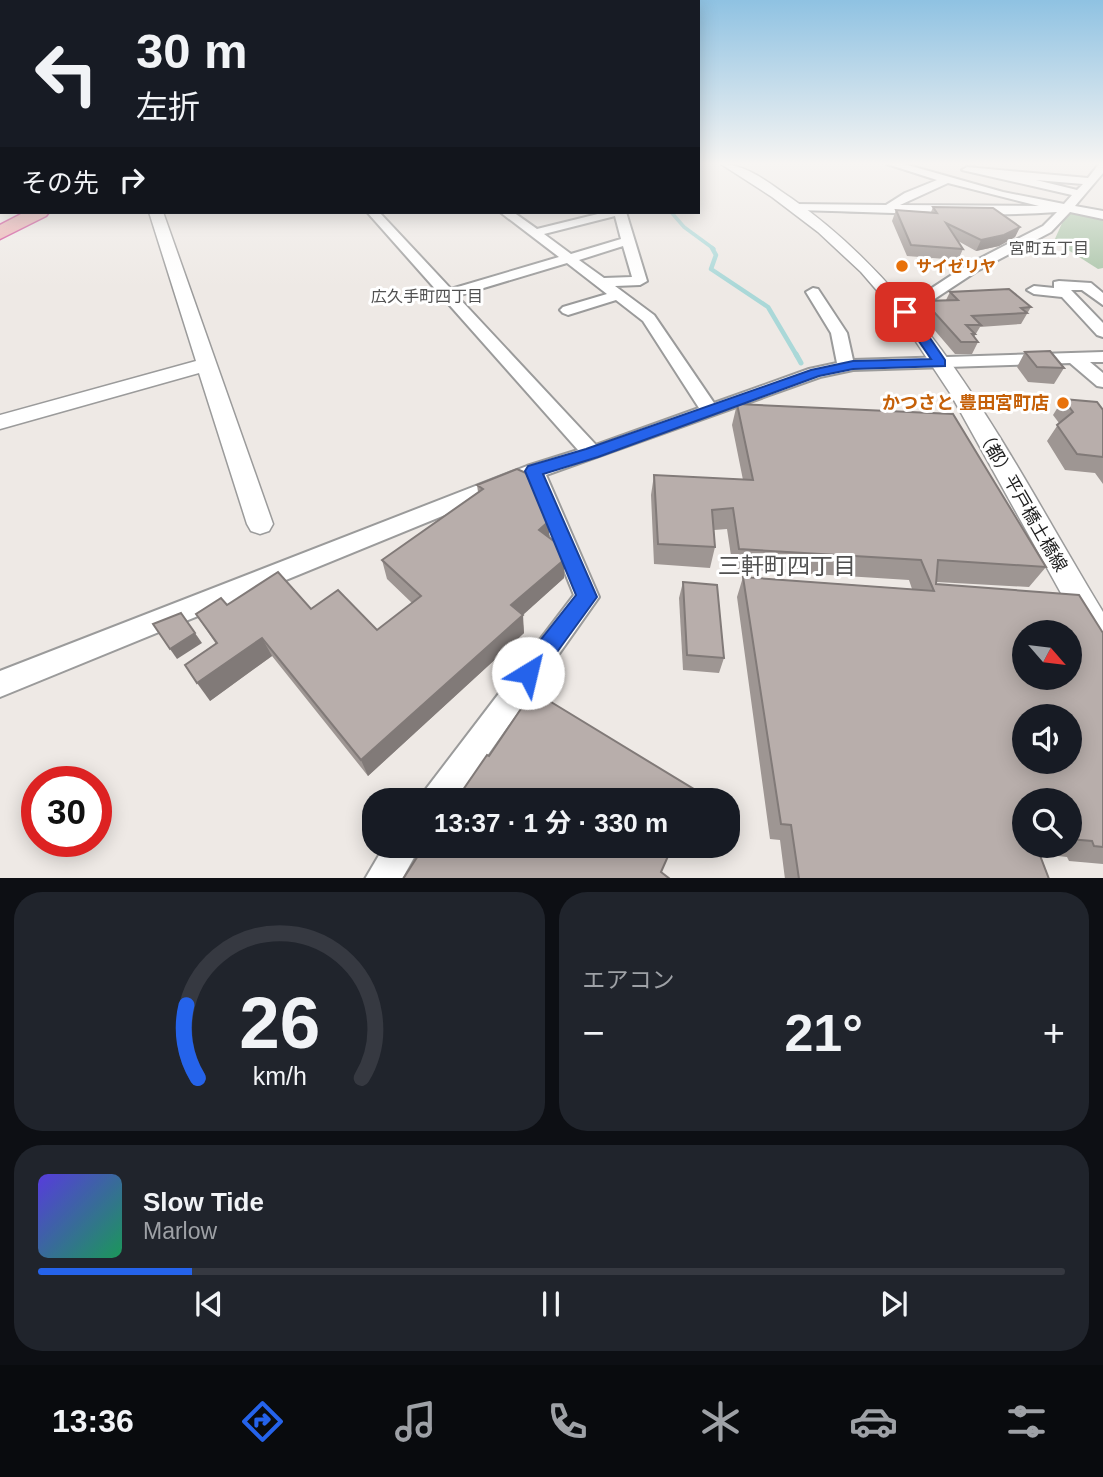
<!DOCTYPE html>
<html lang="ja">
<head>
<meta charset="utf-8">
<style>
  :root { --surface:#171b24; --page:#20242c; --text:#f1f3f6; --muted:#9ea1a6; --line:#363941; --accent:#2563eb }
  body { margin:0; font-family:Arial,"Noto Sans JP",sans-serif; background:var(--page); color:var(--text); height:100vh; display:flex; flex-direction:column; font-size:26px; white-space:nowrap }
  * { box-sizing:border-box; margin:0 }
  p { font-size:23px; color:var(--muted) }
  .icon { flex:none; width:38px; height:38px; fill:none; stroke:currentColor; stroke-width:2; stroke-linecap:round; stroke-linejoin:round }
  .map { position:relative; height:878px; overflow:hidden }
  .drawer { display:flex; flex-direction:column; gap:14px; padding:14px; background:#0d0f14; flex:1 }
  .drawer>* { flex:none }
  .guide { position:absolute; left:0px; top:0px; width:700px; height:214px; box-shadow:0 4px 18px #0003; background:#171b24; color:var(--text); overflow:hidden }
  .needle { width:46px; rotate:118deg }
  .controls { position:absolute; left:1012px; top:620px; display:grid; gap:14px }
  .controls a { display:grid; place-items:center; width:70px; height:70px; border-radius:50%; background:var(--surface); box-shadow:0 4px 18px #0003; font-size:35px }
  .speed { position:absolute; left:21px; top:766px; display:flex; gap:14px; font-size:35px; font-weight:700; text-align:center }
  .speed>* { display:grid; place-content:center; width:91px; height:91px; border-radius:50%; background:var(--surface); box-shadow:0 4px 18px #0003; line-height:1 }
  .speed .limit { border:10px solid #d22; background:#fff; color:#111 }
  .pin { position:absolute; display:grid; place-items:center; width:60px; height:60px; color:#fff; margin:-30px; border-radius:14px; box-shadow:0 4px 10px #0006 }
  .me { position:absolute; width:77px; margin:-38px; rotate:36deg; stroke-linejoin:round; filter:drop-shadow(0 0 5px #0008) }
  .turn { display:flex; align-items:center; gap:24px; height:147px; padding:0 21px; font-size:32px }
  .turn .icon { width:91px; height:91px; stroke-width:2.5 }
  .turn b { display:block; font-size:49px; line-height:60px }
  .then { display:flex; align-items:center; height:66px; padding:0 21px; background:#0003; gap:14px; font-size:26px }
  .big { font-size:52px; font-weight:700; line-height:1.1 }
  .drawer .card { flex:1; display:flex; flex-direction:column; justify-content:center; gap:10px; min-width:0; padding:0 24px; border-radius:28px; background:var(--page) }
  .drawer .dial { align-items:center; gap:0 }
  .dial svg { height:182px; overflow:visible; fill:none; stroke:var(--line); stroke-width:7; stroke-linecap:round; text-anchor:middle }
  .dial text { fill:var(--text); stroke:none }
  .song { display:flex; align-items:center; gap:21px }
  .cover { width:84px; height:84px; border-radius:10px; background:linear-gradient(135deg,hsl(250 70% 55%),hsl(150 70% 35%)) }
  .played { height:7px; border-radius:4px; background:linear-gradient(90deg,var(--accent) 15%,var(--line) 15%) }
  .keys { display:flex; justify-content:space-around; direction:ltr }
  .heat { display:flex; justify-content:space-between; align-items:center; font-size:38px; direction:ltr }
  .drawer .tiles { flex:1; display:grid; gap:14px; grid-template-columns:1fr 1fr }
  .card:last-child { grid-column:span 2 }
  .trip { position:absolute; left:362px; top:788px; width:378px; height:70px; border-radius:28px; background:var(--surface); box-shadow:0 4px 18px #0003; font-weight:700; line-height:70px; text-align:center }
  .tab-bar { display:flex; height:112px; justify-content:space-around; align-items:center; background:#090b0e; color:var(--muted) }
  .tab-bar .icon { width:49px; height:49px }
  .tab-bar .selected { color:var(--accent) }
  .tab-bar b { font-size:32px; color:var(--text) }
  .map>svg:first-child { display:block }
  .cemetery { fill:#abc5a9 }
  .lines { fill:none; stroke-linecap:round; stroke-linejoin:round }
  .stream-far2 { stroke:#aad8d8; stroke-width:3.5 }
  .stream-far1 { stroke:#aad8d8; stroke-width:4.5 }
  .stream { stroke:#aad8d8; stroke-width:5 }
  .minor-casing { stroke:#9b9b9b; stroke-width:4 }
  .tertiary-casing { stroke:#9b9b9b; stroke-width:3 }
  .trunk-casing { stroke:#cb348c; stroke-width:3 }
  .minor { fill:#fff; fill-rule:evenodd }
  .tertiary { fill:#fff; fill-rule:evenodd }
  .trunk { fill:#eaaaac; fill-rule:evenodd }
  .wall { fill:#9e9693; fill-rule:evenodd }
  .shaded-wall { fill:#817a78 }
  .building { fill:#b8aeab; stroke:#817a78; stroke-width:2; fill-rule:evenodd }
  .route { fill:#2563eb; stroke:#184099; stroke-width:2 }
  .food-dot { fill:#e8710a; stroke:#fff; stroke-width:2.5 }
  .labels { text-anchor:middle; stroke-width:6; stroke-linejoin:round; paint-order:stroke }
  .far-neighbourhood-label { font-size:16px; fill:#515151; stroke:#fff }
  .far-food-label { font-size:16px; font-weight:bold; fill:#c56008; stroke:#fff; text-anchor:start }
  .food-label { font-size:18px; font-weight:bold; fill:#c56008; stroke:#fff; text-anchor:end }
  .street-label { font-size:18px; fill:#1e1e1e; stroke:#fff }
  .near-neighbourhood-label { font-size:23px; fill:#515151; stroke:#fff }
</style>
</head>
<body>
<div class="map">
<svg width="1103" height="879" viewBox="0 0 1103 879">
  <rect width="100%" height="100%" fill="#eee9e5"/>
  <polygon class="cemetery" points="1067,212 1103,218 1103,268 1098,269 1054,241"/>
  <g class="lines">
    <polyline class="stream-far2" points="671,212 684,227 714,249"/>
    <polyline class="stream-far1" points="712,248 716,255 711,269 768,307 797,356"/>
    <polyline class="stream" points="796,354 801,363"/>
    <defs>
      <g id="minor">
        <path d="M887,164H904L1003,192L1064,204L1072,195L962,170L967,167L1088,178L1099,164H1103V173L1075,206L1103,211V219L1070,212L1051,232L977,271L910,315H900L897,312L900,309L967,265L1043,226L1057,212C970,218 883,212 796,210L790,207L796,204L886,205L905,193L937,180ZM1036,180L1083,184L1077,190ZM948,183L1039,206L900,205Z"/>
        <path d="M367,212H379L451,289L559,257L500,212H513L537,229L606,212H626L647,281L640,285L615,286L654,315L714,403L809,369L837,363L831,333L806,292L813,288L818,289L847,333L853,360L1103,352V362H1090L1103,373V387L1097,386L1070,363L853,370L820,377L546,475L599,597L456,800H422L426,789L574,595L528,481L0,697V671L527,466L578,450ZM615,216L621,239L571,254L544,234ZM623,246L632,277L604,278L579,260ZM567,263L607,294L563,307L560,310L563,313L568,315L616,300L643,321L699,408L596,445L457,296Z"/>
        <polygon points="1059,281 1091,283 1103,293 1103,305 1082,290 1071,290 1103,323 1103,337 1097,335 1062,297 1034,294 1027,290 1034,286 1054,288 1054,282"/>
        <polygon points="385,845 421,845 402,879 365,879"/>
      </g>
      <g id="tertiary">
        <path d="M721,164C747,164 770,184 791,198C937,300 1013,464 1103,612V653L1092,649L950,393L899,316L861,272L818,232L772,197Z"/>
        <rect x="0" y="174" width="2" height="8"/>
        <polygon points="149,212 163,212 273,524 269,531 260,534 251,531 247,524 199,373 0,429 0,415 196,361"/>
      </g>
      <polygon id="trunk" points="25,212 49,212 46,216 0,239 0,225"/>
    </defs>
    <use href="#minor" class="minor-casing"/>
    <use href="#tertiary" class="tertiary-casing"/>
    <use href="#trunk" class="trunk-casing"/>
    <use href="#minor" class="minor"/>
    <use href="#tertiary" class="tertiary"/>
    <use href="#trunk" class="trunk"/>
  </g>
  <g class="wall">
    <polygon points="933,207 1020,227 1015,237 999,246 976,251 958,241 963,249 958,260 907,256 892,221 896,210 931,212"/>
    <polygon points="950,292 1031,307 1021,324 980,327 974,337 978,342 972,354 955,354 919,312 924,301 946,300"/>
    <polygon points="1025,352 1064,368 1054,384 1028,382 1017,367"/>
    <polygon points="1063,399 1103,410 1103,484 1095,473 1065,470 1047,441 1059,423 1053,415"/>
    <path d="M737,404L1046,567L1029,587L937,582L936,584L1103,633V864L1069,861L1067,857L1040,854L1049,879H785L780,840L770,839L737,597L743,577L912,589L909,580L733,569L727,529L714,530L715,547L710,568L654,564L651,495L654,475L743,480L732,425ZM1069,800V845H1024Z"/>
    <polygon points="517,469 549,538 564,578 522,615 524,633 368,776 272,656 210,701 216,644 196,614 227,605 311,609 377,630 412,603 387,579 382,560 478,492 477,485"/>
    <polygon points="683,582 724,658 719,673 683,670 679,598"/>
  </g>
  <g class="shaded-wall">
    <polygon points="1020,227 1015,237 999,246 976,251 981,240"/>
    <polygon points="549,521 549,540 539,530"/>
    <polygon points="565,559 564,578 513,624 511,605"/>
    <polygon points="523,615 524,633 368,776 361,760"/>
    <polygon points="195,633 202,643 177,659 170,649"/>
    <polygon points="262,638 272,656 210,701 197,683"/>
  </g>
  <g class="building">
    <polygon points="933,207 993,208 1020,227 1004,235 981,240 946,223 963,249 911,245 896,210 937,213"/>
    <polygon points="1009,289 1031,307 1021,308 1027,313 972,316 981,325 966,325 975,334 972,334 978,342 961,342 924,301 958,300 950,292"/>
    <polygon points="1050,351 1064,368 1037,367 1025,352"/>
    <polygon points="1063,399 1097,402 1103,410 1103,457 1077,454 1057,425 1073,412"/>
    <path d="M737,404L953,414L1046,567L938,560L936,584L1079,595L1103,633V847L1094,846L1092,841L1069,839V800H1024V845H1036L1049,879H799L791,825L781,824L743,577L934,591L921,560L739,549L733,508L712,510L715,547L658,544L654,475L753,480ZM1024,632H1069V677H1024ZM1024,716H1069V761H1024Z"/>
    <polygon points="517,469 526,473 549,521 539,530 559,545 565,559 511,605 523,615 361,760 262,638 197,683 185,665 217,643 196,614 221,598 227,605 278,572 311,609 338,590 377,630 421,596 382,560 483,489 477,485"/>
    <polygon points="683,582 717,585 724,658 687,655"/>
    <polygon points="181,613 195,633 170,649 153,624"/>
    <polygon points="533,691 697,791 693,800 456,800 487,755 489,756"/>
    <polygon points="425,845 673,845 661,872 670,879 403,879"/>
  </g>
  <linearGradient id="sky" x2="0" y2="1"><stop stop-color="#8fc2e2"/><stop offset="0.57" stop-color="#f7f5f3"/><stop offset="1" stop-color="#f7f5f3" stop-opacity="0"/></linearGradient>
  <rect width="1103" height="287" fill="url(#sky)"/>
  <polygon class="route" points="905,308 910,309 945,360 945,366 853,369 819,376 598,457 543,474 597,597 536,681 528,684 520,681 517,673 520,666 576,595 525,471 528,466 586,449 811,370 853,361 931,359 899,312"/>
  <g class="food-dot">
    <circle cx="902" cy="266" r="7"/>
    <circle cx="1063" cy="403" r="7"/>
  </g>
  <g class="labels">
    <g class="far-neighbourhood-label">
      <text x="1049" y="254">宮町五丁目</text>
      <text x="427" y="302">広久手町四丁目</text>
    </g>
    <g class="far-food-label">
      <text x="916" y="272">サイゼリヤ</text>
    </g>
    <g class="food-label">
      <text x="1049" y="409">かつさと 豊田宮町店</text>
    </g>
    <g class="street-label">
      <text transform="translate(1022 500) rotate(60)" y="6">（都）平戸橋土橋線</text>
    </g>
    <g class="near-neighbourhood-label">
      <text x="787" y="574">三軒町四丁目</text>
    </g>
  </g>
</svg>
<div class="controls">
<a><svg class="needle" viewBox="-14 -14 28 28"><path d="M0-13l5 13h-10z" fill="#e53935"/><path d="M0 13l5-13h-10z" fill="#9ea1a6"/></svg></a>
<a><svg class="icon" aria-label="sound" viewBox="0 0 24 24"><path d="M4 9h4l5-4v14l-5-4H4zM17 9q2 3 0 6"/></svg></a>
<a><svg class="icon" aria-label="search" viewBox="0 0 24 24"><circle cx="10" cy="10" r="6"/><path d="M15 15l6 6"/></svg></a>
</div>
<div class="speed"><div class="limit">30</div></div>
<div class="pin" style="left:905px;top:312px;background:#d93025"><svg class="icon" aria-label="arrive" viewBox="0 0 24 24"><path d="M6 21V4h12l-3 4 3 4H6"/></svg></div>
<svg class="me" style="left:528px;top:673px" viewBox="-20 -20 40 40"><circle r="19" fill="#fff"/><path d="M0-13L10 11 0 6-10 11z" fill="#2563eb"/></svg>
<div class="trip">13:37 · 1 分 · 330 m</div>
<div class="guide">
<div class="turn"><svg class="icon" aria-label="left" viewBox="0 0 24 24"><path d="M17 20v-9H6M10 6l-5 5 5 5"/></svg><div><b>30 m</b>左折</div></div>
<div class="then">その先<svg class="icon" aria-label="right" viewBox="0 0 24 24"><path d="M7 20v-9h11M14 6l5 5-5 5"/></svg></div>
</div>
</div>
<section class="drawer">
<div class="tiles">
<div class="card dial"><svg viewBox="0 0 100 80">
<path d="M14 69A42 42 0 1 1 86 69"/>
<path d="M14 69A42 42 0 0 1 9 37" stroke="#2563eb"/>
<text x="50" y="56" font-size="32" font-weight="700">26</text>
<text x="50" y="72" font-size="11">km/h</text>
</svg></div>
<div class="card"><p>エアコン</p>
<div class="heat"><a>−</a><b class="big">21°</b><a>+</a></div>
</div>
<div class="card">
<div class="song"><i class="cover"></i><div><b>Slow Tide</b><p>Marlow</p></div></div>
<div class="played"></div>
<div class="keys"><svg class="icon" aria-label="previous" viewBox="0 0 24 24"><path d="M18 5L8 12l10 7zM5 5v14"/></svg><svg class="icon" aria-label="pause" viewBox="0 0 24 24"><path d="M8 5v14M16 5v14"/></svg><svg class="icon" aria-label="next" viewBox="0 0 24 24"><path d="M6 5l10 7-10 7zM19 5v14"/></svg></div>
</div>
</div>
</section>
<nav class="tab-bar">
<b>13:36</b>
<svg class="icon selected" aria-label="directions" viewBox="0 0 24 24"><path d="M12 3l9 9-9 9-9-9zM9 14v-3h6M13 9l2 2-2 2"/></svg>
<svg class="icon" aria-label="music" viewBox="0 0 24 24"><path d="M9 18V5l10-2v13"/><circle cx="6" cy="18" r="3"/><circle cx="16" cy="16" r="3"/></svg>
<svg class="icon" aria-label="phone" viewBox="0 0 24 24"><path d="M5 4h4l2 5-3 2q2 4 5 5l2-3 5 2v4C11 20 4 13 5 4z"/></svg>
<svg class="icon" aria-label="climate" viewBox="0 0 24 24"><path d="M12 3v18M4 7l16 10M4 17L20 7"/></svg>
<svg class="icon" aria-label="car" viewBox="0 0 24 24"><path d="M5 17H2v-5l4-1 3-4h7l3 4 3 1v5h-3M9 17h6M6 11h13"/><circle cx="7" cy="17" r="2"/><circle cx="17" cy="17" r="2"/></svg>
<svg class="icon" aria-label="filters" viewBox="0 0 24 24"><path d="M4 7h16M4 17h16"/><circle cx="9" cy="7" r="2"/><circle cx="15" cy="17" r="2"/></svg>
</nav>
</body>
</html>
